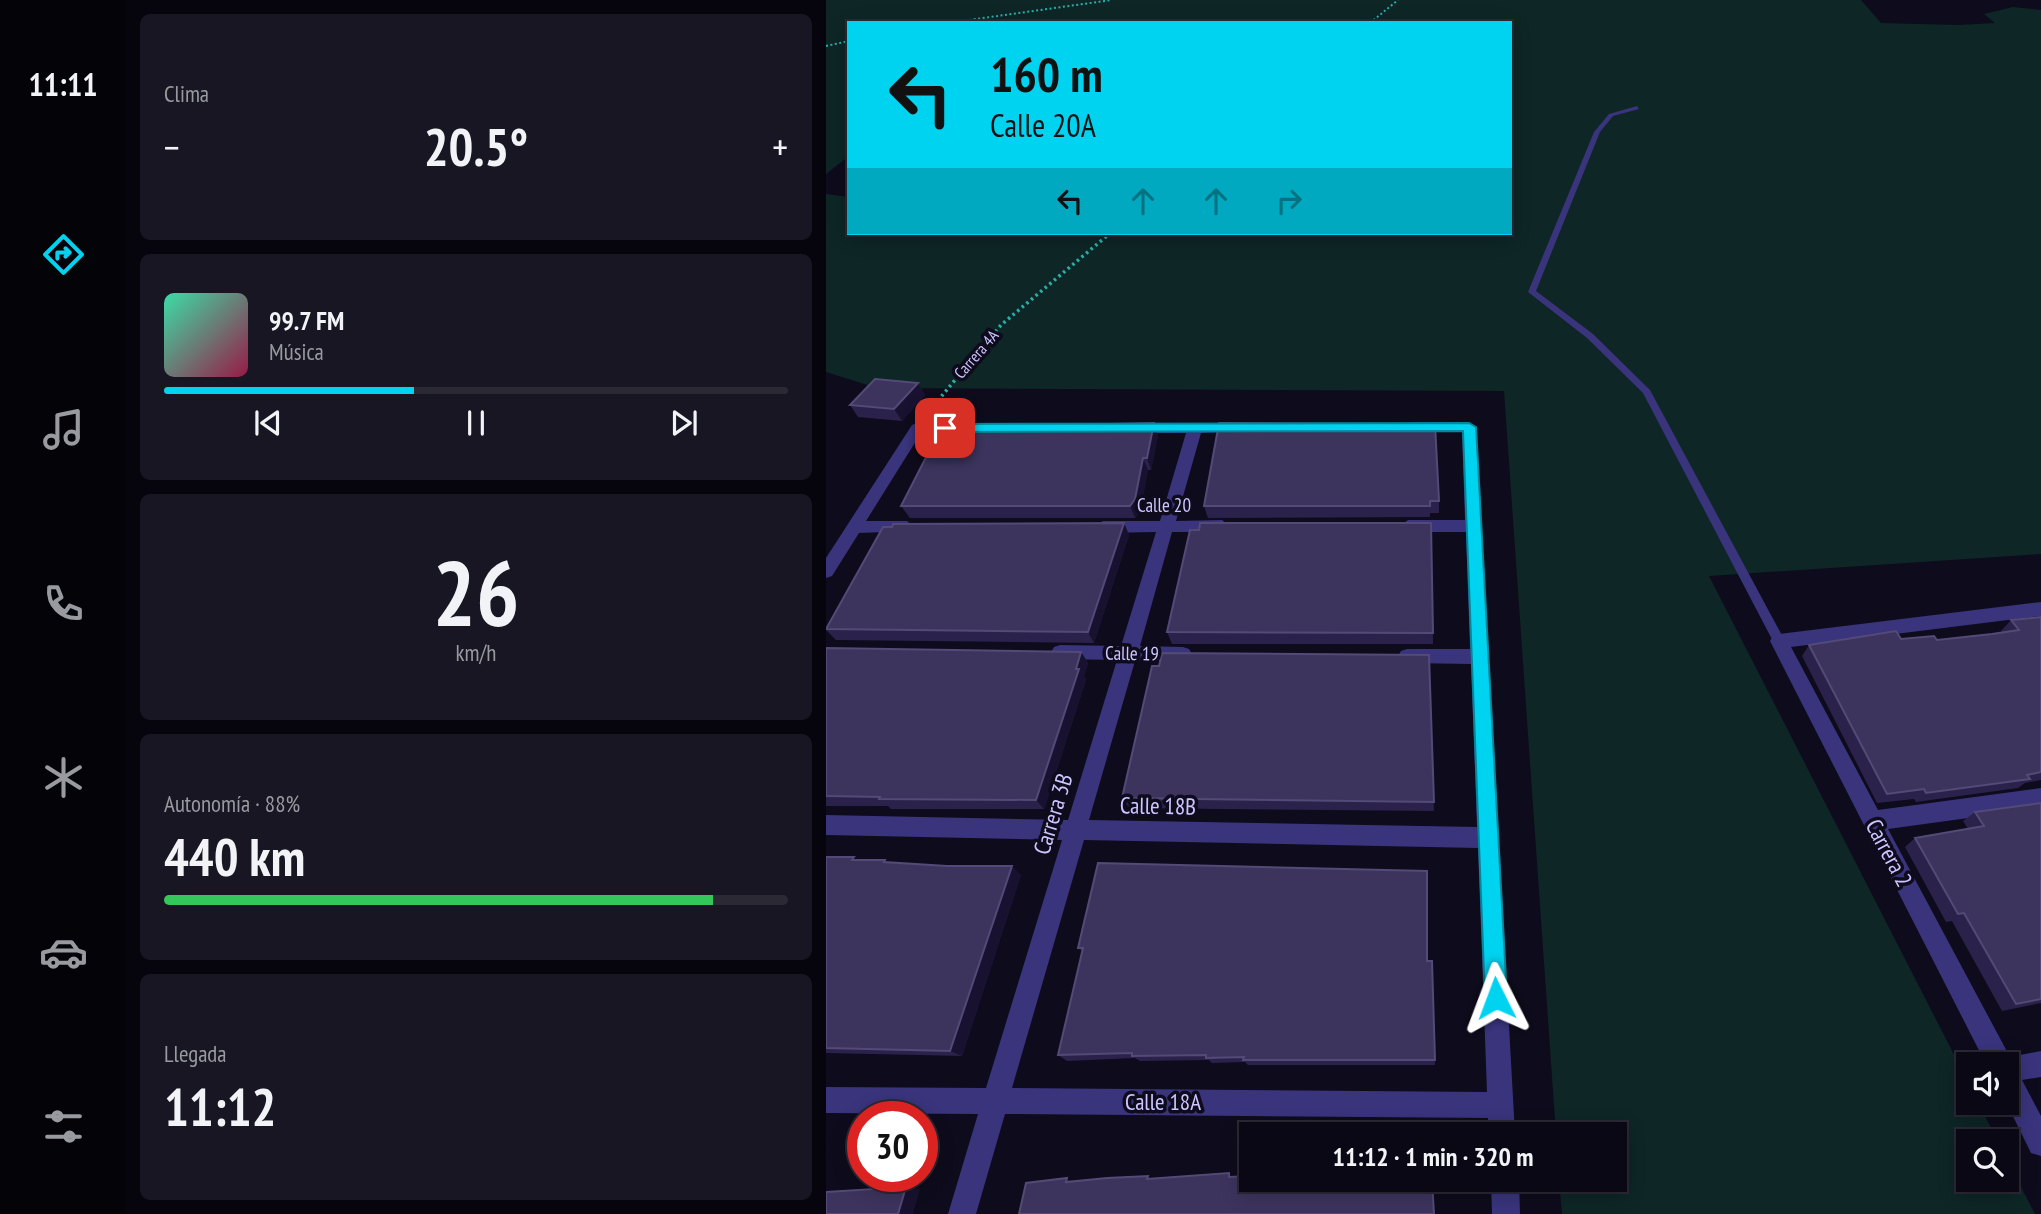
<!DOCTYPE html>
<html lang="es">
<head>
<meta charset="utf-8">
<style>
  :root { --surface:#0a0815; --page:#181622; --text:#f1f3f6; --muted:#999aa0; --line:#2a2934; --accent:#00d3f0 }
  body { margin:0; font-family:"PT Sans Narrow",sans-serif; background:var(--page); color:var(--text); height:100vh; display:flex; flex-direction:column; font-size:26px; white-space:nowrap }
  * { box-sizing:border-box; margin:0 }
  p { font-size:23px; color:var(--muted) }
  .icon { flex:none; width:38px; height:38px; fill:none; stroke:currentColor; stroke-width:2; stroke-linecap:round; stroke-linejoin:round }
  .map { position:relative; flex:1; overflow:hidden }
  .panel { display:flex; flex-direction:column; gap:14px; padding:14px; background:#06040c; width:700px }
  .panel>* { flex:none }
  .hud { position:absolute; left:21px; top:21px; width:665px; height:214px; border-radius:0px; box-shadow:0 4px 18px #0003,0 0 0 2px var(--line); background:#00d3f0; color:#111; overflow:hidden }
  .controls { position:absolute; left:1130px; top:1052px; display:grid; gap:14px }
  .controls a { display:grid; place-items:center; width:63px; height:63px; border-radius:0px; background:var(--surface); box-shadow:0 4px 18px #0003,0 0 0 2px var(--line); font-size:35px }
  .speed { position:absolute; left:21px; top:1101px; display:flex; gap:14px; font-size:35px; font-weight:700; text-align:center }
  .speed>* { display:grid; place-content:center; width:91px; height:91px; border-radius:50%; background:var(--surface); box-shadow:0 4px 18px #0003,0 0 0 2px var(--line); line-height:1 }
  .speed .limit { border:10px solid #d22; background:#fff; color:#111 }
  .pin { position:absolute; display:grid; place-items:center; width:60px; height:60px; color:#fff; margin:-30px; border-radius:14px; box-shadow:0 4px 10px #0006 }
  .me { position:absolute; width:77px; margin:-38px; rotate:357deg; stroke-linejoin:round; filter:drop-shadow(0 0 5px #0008) }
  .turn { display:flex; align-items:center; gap:24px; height:147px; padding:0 28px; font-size:32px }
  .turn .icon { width:91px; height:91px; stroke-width:2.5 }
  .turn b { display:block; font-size:49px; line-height:60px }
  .lanes { display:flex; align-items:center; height:66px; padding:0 28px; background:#0003; justify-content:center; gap:35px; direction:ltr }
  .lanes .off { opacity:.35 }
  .big { font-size:52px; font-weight:700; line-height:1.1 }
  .panel .tile { flex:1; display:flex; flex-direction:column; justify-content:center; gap:10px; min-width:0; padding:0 24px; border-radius:10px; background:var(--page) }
  .panel .dial { align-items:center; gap:0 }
  .dial b { font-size:91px; line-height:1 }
  .song { display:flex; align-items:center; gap:21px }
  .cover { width:84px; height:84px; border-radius:10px; background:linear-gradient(135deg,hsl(160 70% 55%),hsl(340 70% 35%)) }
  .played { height:7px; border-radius:4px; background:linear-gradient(90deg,var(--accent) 40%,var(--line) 40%) }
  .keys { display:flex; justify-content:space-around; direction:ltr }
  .heat { display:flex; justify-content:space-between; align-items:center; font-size:38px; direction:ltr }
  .charge { height:10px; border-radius:5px; background:linear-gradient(90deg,#34c759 88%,var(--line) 0) }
  .trip { position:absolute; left:413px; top:1122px; width:388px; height:70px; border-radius:0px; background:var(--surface); box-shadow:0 4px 18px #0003,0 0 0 2px var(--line); font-weight:700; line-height:70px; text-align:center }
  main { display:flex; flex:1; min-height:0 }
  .tabs { display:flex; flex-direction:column; width:126px; justify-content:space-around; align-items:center; background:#040308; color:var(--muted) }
  .tabs .icon { width:49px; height:49px }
  .tabs .active { color:var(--accent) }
  .tabs b { font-size:32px; color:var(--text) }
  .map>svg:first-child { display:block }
  .green { fill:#0e2626 }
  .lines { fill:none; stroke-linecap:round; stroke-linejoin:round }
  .path-far2 { stroke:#29afaa; stroke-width:2; stroke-dasharray:2 2.5; stroke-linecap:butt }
  .path-far1 { stroke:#29afaa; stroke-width:2.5; stroke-dasharray:2 2.5; stroke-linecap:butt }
  .path { stroke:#29afaa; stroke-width:3.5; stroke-dasharray:2.5 3.5; stroke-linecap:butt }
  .service { fill:#39347c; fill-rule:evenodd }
  .minor { fill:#39347c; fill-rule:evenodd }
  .wall { fill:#2b224b }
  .shaded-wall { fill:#181230 }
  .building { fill:#3d345e; stroke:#534a77; stroke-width:2 }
  .route { fill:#00d3f0; stroke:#00899c; stroke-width:2 }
  .labels { text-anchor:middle; stroke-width:7; stroke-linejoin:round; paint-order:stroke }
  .far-street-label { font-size:16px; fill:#cdc5ff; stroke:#0e0b1c }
  .street-label { font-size:19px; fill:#cdc5ff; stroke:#0e0b1c }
  .near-street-label { font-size:23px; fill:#cdc5ff; stroke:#0e0b1c }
</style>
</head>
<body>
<main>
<nav class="tabs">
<b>11:11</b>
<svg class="icon active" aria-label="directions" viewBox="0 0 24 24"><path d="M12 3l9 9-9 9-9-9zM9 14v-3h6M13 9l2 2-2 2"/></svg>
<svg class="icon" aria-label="music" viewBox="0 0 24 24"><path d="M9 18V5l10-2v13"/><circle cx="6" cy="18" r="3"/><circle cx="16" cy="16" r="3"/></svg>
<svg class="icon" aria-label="phone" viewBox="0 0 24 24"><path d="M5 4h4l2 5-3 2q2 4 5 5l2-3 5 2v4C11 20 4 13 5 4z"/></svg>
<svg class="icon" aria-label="climate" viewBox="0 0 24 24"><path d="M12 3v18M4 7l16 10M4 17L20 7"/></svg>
<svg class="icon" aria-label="car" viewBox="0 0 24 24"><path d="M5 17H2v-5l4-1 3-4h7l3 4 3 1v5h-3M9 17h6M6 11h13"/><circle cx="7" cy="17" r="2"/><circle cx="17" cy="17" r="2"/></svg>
<svg class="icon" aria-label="filters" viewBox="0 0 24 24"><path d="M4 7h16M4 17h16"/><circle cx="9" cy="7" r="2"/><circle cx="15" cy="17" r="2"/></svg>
</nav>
<section class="panel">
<div class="tile"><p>Clima</p>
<div class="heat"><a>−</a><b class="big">20.5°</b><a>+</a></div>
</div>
<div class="tile">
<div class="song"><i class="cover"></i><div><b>99.7 FM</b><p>Música</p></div></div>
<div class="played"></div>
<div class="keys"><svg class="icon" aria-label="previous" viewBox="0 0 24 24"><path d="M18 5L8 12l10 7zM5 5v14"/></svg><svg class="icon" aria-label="pause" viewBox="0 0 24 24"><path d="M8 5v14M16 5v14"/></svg><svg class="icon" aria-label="next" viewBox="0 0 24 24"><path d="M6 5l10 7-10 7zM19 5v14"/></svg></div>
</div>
<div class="tile dial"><b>26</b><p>km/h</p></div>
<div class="tile"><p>Autonomía · 88%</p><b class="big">440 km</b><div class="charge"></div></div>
<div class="tile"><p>Llegada</p><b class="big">11:12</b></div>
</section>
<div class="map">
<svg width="1215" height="1214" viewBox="0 0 1215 1214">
  <rect width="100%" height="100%" fill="#0e0b1c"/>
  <polygon class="green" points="0,0 1035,0 1055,23 1132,25 1169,23 1158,14 1187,7 1215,10 1215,554 883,576 1143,1084 1143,1102 1152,1103 1172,1141 1143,1141 1143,1180 1181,1180 1181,1160 1209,1214 736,1214 733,1180 789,1180 789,1134 730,1134 678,391 51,388 0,372 0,194 23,197 23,233 684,233 684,23 23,23 23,156 0,174"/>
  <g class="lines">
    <g class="path-far2">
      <polyline points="121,23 286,0"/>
      <polyline points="544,23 572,0"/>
      <polyline points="0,46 23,41"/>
    </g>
    <polyline class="path-far1" points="280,236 284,233"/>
    <polyline class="path" points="104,410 175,325 282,235"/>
    <polygon class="service" points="811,106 813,109 787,116 774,132 710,291 767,334 824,390 959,641 957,645 949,645 817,393 761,338 702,292 768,132 783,114"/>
    <g class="minor">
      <path d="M588,422H643L650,427L689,1134H663L662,1118L179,1114L150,1214H122L152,1114L0,1113V1087L160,1088L236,840L0,835V815L242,820L291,660L234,659L228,657L225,652L228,647L234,645L295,646L330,532L277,533L269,527L277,521H334L360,433H308L301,428L308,423H416L423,428L421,431L375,433L350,521L396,520L404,526L396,532H346L314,646L357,647L363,649L366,654L363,659L357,661H309L263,820L651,827L645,664L581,663L575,661L572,656L575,651L581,649H644L640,532H582L574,526L582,520H639L636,432L583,430L581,427ZM258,840L652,848L661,1092L186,1088Z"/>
      <polygon points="91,423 140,423 147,428 140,433 95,433 40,521 81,521 89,527 87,531 33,533 6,576 0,578 0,558 86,425"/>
      <polygon points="1215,602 1215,616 965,647 1052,810 1215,788 1215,808 1062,829 1184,1057 1215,1051 1215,1077 1196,1080 1215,1116 1215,1156 1205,1153 1180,1102 1181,1064 1160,1064 944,641 947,636 953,634"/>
      <polygon points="665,1180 693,1180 694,1214 666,1214"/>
    </g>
  </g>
  <g class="wall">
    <polygon points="92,383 99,395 76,421 32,417 24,405"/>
    <polygon points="328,423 332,435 325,470 322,470 314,511 309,518 84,518 75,506"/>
    <polygon points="613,501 613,513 604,513 604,517 382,518 378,506"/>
    <polygon points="298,523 303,535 268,643 10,640 0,630 0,628"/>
    <polygon points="605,523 607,644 346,644 341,632"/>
    <polygon points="1215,617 1215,780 1199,783 1192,788 1090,802 1088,799 1051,803 976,656 983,645 1075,639 1111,640 1176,633 1175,631 1185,620"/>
    <polygon points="0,648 255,652 262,663 258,676 260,680 218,809 65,809 62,806 0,806"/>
    <polygon points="603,655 608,811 303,808 296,798 333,666"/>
    <polygon points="1215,803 1215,1003 1176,1011 1126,921 1120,922 1079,847 1089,838 1142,829 1137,821 1149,812"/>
    <polygon points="0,857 195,875 136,1056 0,1053"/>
    <polygon points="252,948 606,961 609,1065 422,1065 419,1062 386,1063 383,1060 314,1061 309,1058 241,1061 232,1055 256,951"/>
  </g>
  <g class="shaded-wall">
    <polygon points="92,383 99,395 76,421 68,409"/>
    <polygon points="328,423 332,435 325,470 321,458"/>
    <polygon points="317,458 322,470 314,511 309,518 304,506"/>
    <polygon points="298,523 303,535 268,643 262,632"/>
    <polygon points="255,652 262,663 258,676 260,680 218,809 210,800"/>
    <polygon points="186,866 195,875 136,1056 124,1051"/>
    <polygon points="80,1187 94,1189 87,1214 72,1214"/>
  </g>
  <g class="building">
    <polygon points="49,379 92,383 68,409 24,405"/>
    <polygon points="328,423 321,458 317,458 309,499 304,506 75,506 115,428"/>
    <polygon points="393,423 609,424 613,501 604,501 604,506 378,506"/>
    <polygon points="298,523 262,632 0,629 57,527 66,527 67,524"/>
    <polygon points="374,523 605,523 607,633 341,632 364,530 373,530"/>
    <polygon points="1215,617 1215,772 1201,775 1204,779 1100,793 1098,789 1061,794 983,645 1070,631 1075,639 1108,636 1111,640 1166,634 1193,630 1185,620"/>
    <polygon points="0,648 255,652 250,669 253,669 210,800 53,799 54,797 0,796"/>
    <polygon points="336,653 603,655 608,802 296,798 326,666 333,666"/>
    <polygon points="1215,803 1215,999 1190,1004 1138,913 1132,914 1089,838 1158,826 1149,812"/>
    <polygon points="0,857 28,857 26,860 59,860 58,862 121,866 186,866 124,1051 0,1048"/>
    <polygon points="272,863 601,871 601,961 606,961 609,1060 417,1060 418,1057 380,1058 380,1055 306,1056 306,1053 232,1055 257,948 252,948"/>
    <polygon points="403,1173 403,1177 425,1176 425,1180 606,1180 608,1214 193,1214 200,1183 241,1178 240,1182 281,1178 322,1176 321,1179"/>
    <polygon points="80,1187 72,1214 0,1214 0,1192"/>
  </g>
  <polygon class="route" points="643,423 650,427 681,998 678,1006 670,1009 662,1006 659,998 637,431 119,432 112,428 119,424"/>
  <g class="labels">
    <g class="far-street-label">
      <text transform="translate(150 354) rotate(-49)" y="6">Carrera 4A</text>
    </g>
    <g class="street-label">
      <text x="338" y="512">Calle 20</text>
      <text transform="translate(306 653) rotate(1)" y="7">Calle 19</text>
    </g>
    <g class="near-street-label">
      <text transform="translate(332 806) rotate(1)" y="8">Calle 18B</text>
      <text transform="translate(227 814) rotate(-73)" y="8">Carrera 3B</text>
      <text transform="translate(1063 853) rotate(62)" y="8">Carrera 2</text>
      <text x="337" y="1110">Calle 18A</text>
    </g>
  </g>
</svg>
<div class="controls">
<a><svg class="icon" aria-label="sound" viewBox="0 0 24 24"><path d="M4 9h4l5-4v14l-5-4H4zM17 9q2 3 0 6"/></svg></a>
<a><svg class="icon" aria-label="search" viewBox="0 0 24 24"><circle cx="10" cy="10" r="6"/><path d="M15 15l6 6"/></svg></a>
</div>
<div class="speed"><div class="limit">30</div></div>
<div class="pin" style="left:119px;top:428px;background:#d93025"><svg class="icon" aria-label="arrive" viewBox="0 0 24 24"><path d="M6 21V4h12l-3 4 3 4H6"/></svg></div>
<svg class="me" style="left:670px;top:998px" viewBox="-20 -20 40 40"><path d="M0-17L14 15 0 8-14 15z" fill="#00d3f0" stroke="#fff" stroke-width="4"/></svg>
<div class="trip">11:12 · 1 min · 320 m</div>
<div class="hud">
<div class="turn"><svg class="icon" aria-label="left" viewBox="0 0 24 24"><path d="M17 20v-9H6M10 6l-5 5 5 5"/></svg><div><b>160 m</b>Calle 20A</div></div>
<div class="lanes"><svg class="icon" aria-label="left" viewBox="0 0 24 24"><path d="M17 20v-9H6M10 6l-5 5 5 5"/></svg><svg class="icon off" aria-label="ahead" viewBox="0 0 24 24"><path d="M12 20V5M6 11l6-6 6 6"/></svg><svg class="icon off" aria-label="ahead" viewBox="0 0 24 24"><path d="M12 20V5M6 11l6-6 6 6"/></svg><svg class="icon off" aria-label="right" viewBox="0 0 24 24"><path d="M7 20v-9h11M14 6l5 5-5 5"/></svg></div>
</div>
</div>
</main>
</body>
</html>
